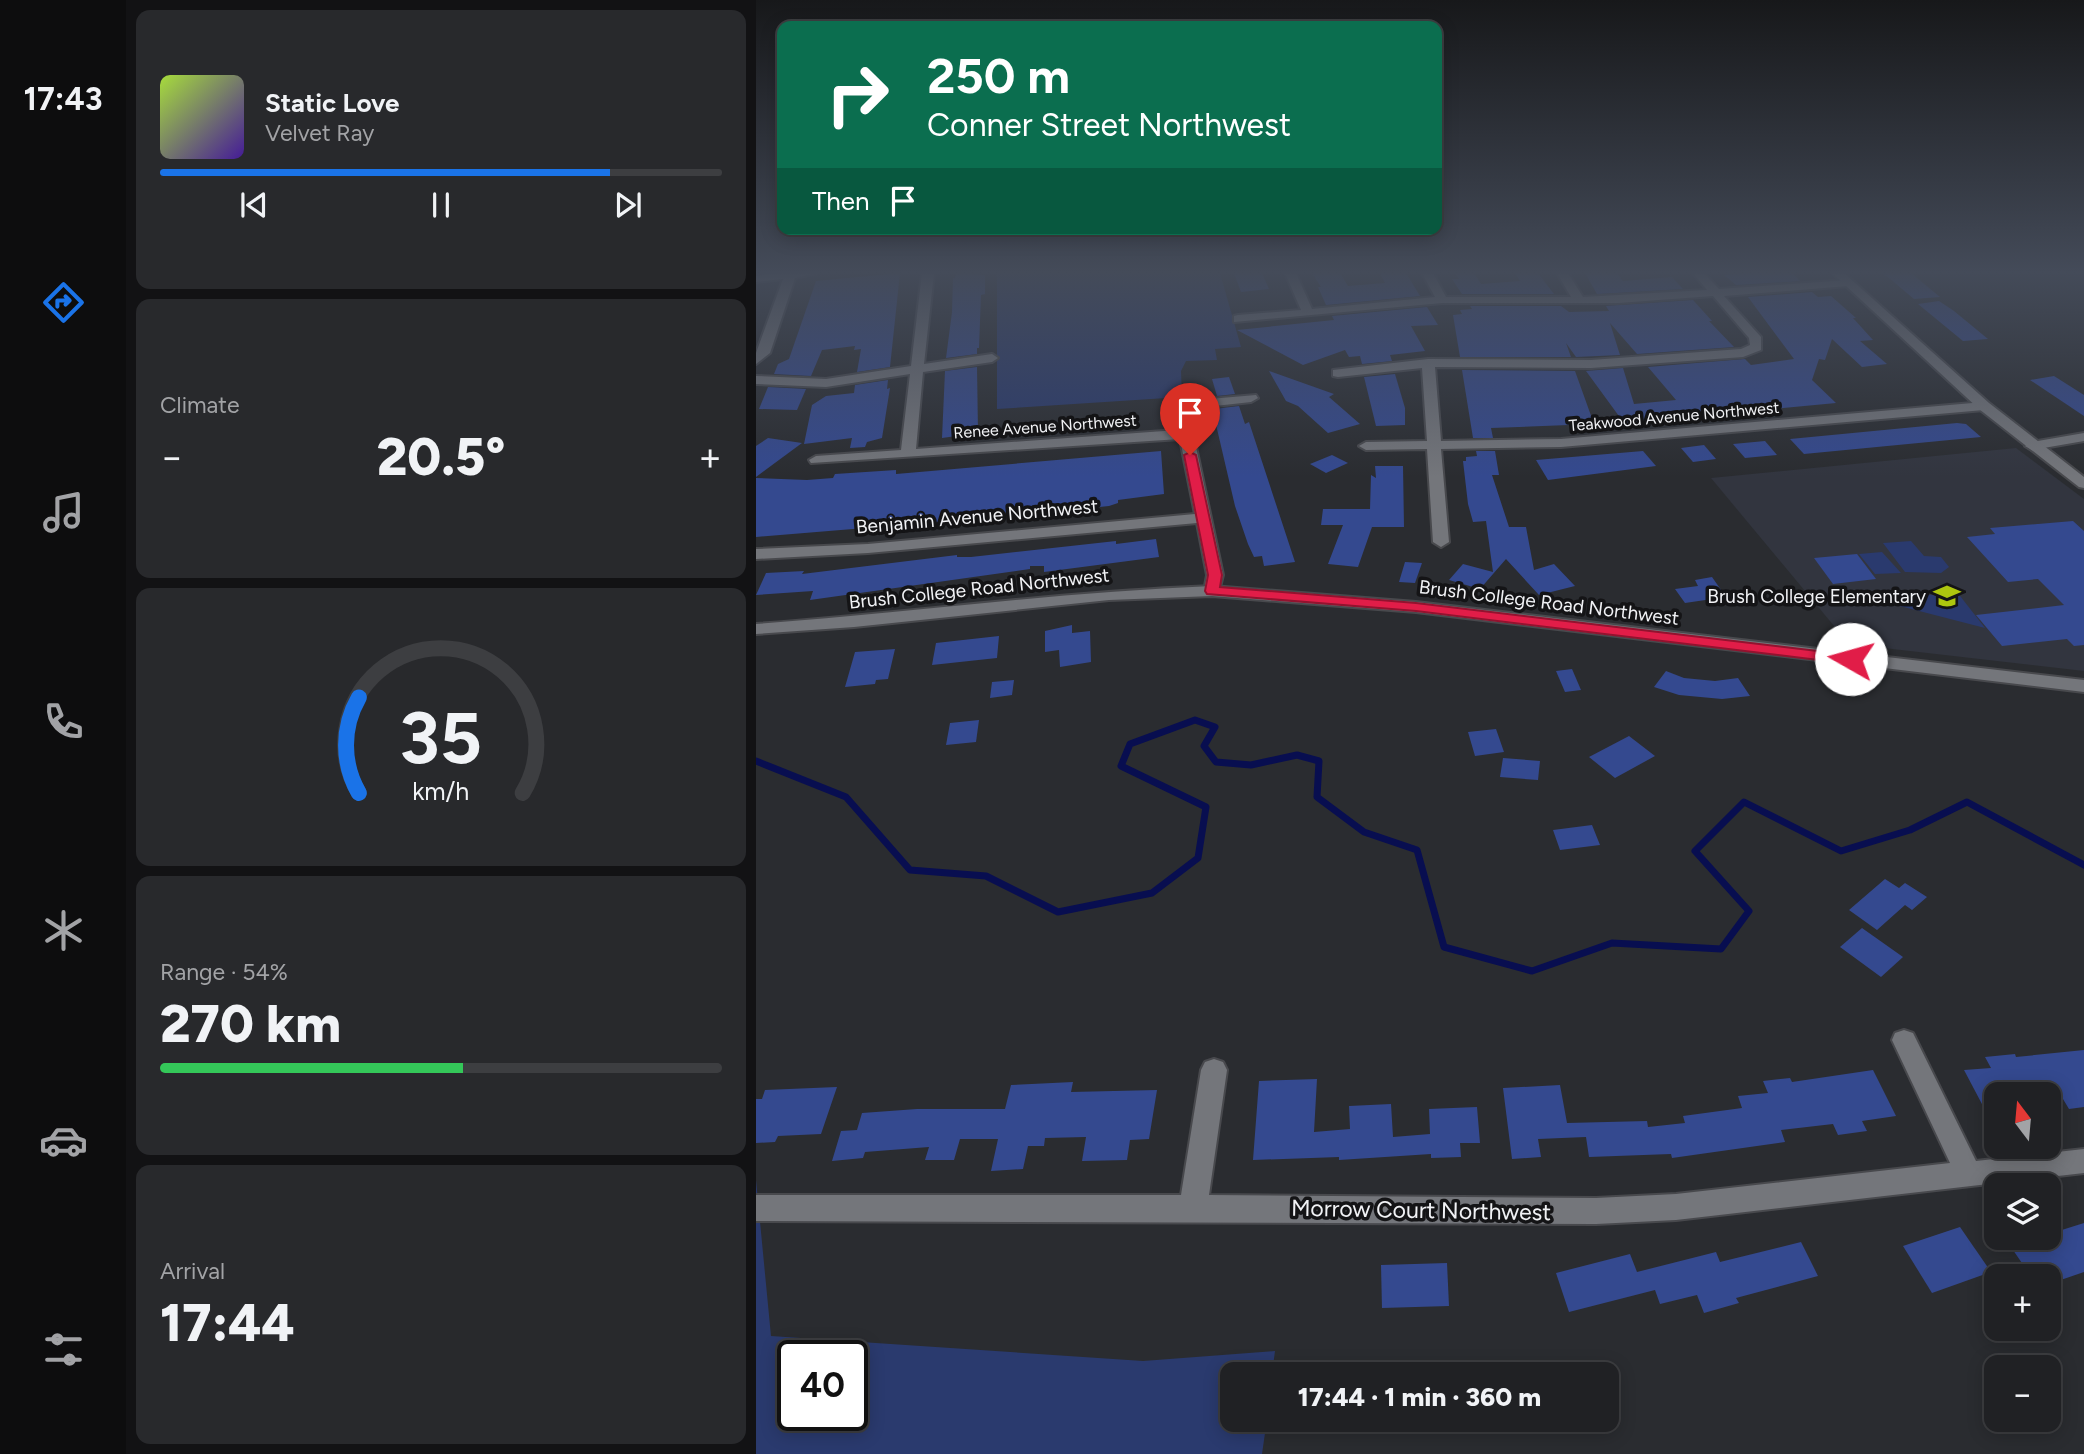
<!DOCTYPE html>
<html lang="en">
<head>
<meta charset="utf-8">
<style>
  :root { --surface:#202124; --page:#28292c; --text:#f1f3f6; --muted:#a2a3a6; --line:#3d3e41; --accent:#1a73e8 }
  body { margin:0; font-family:Figtree,sans-serif; background:var(--page); color:var(--text); height:100vh; display:flex; flex-direction:column; font-size:26px; white-space:nowrap }
  * { box-sizing:border-box; margin:0 }
  p { font-size:23px; color:var(--muted) }
  .icon { flex:none; width:38px; height:38px; fill:none; stroke:currentColor; stroke-width:2; stroke-linecap:round; stroke-linejoin:round }
  .map { position:relative; flex:1; overflow:hidden }
  .details { display:flex; flex-direction:column; gap:10px; padding:10px; background:#121214; width:630px }
  .details>* { flex:none }
  .top-card { position:absolute; left:21px; top:21px; width:665px; height:214px; border-radius:14px; box-shadow:0 4px 18px #0003,0 0 0 2px var(--line); background:#0b6e4f; color:#fff; overflow:hidden }
  .needle { width:46px; rotate:344deg }
  .buttons { position:absolute; left:1228px; top:1082px; display:grid; gap:14px }
  .buttons a { display:grid; place-items:center; width:77px; height:77px; border-radius:14px; background:var(--surface); box-shadow:0 4px 18px #0003,0 0 0 2px var(--line); font-size:35px }
  .speed { position:absolute; left:21px; top:1340px; display:flex; gap:14px; font-size:35px; font-weight:700; text-align:center }
  .speed>* { display:grid; place-content:center; width:91px; height:91px; border-radius:50%; background:var(--surface); box-shadow:0 4px 18px #0003,0 0 0 2px var(--line); line-height:1 }
  .speed .limit { border:4px solid #111; border-radius:10px; background:#fff; color:#111 }
  .pin { position:absolute; display:grid; place-items:center; width:60px; height:60px; color:#fff; margin:-72px -30px; border-radius:50% 50% 50% 0; rotate:-45deg; box-shadow:0 0 7px #0007 }
  .pin .icon { rotate:45deg }
  .me { position:absolute; width:77px; margin:-38px; rotate:277deg; stroke-linejoin:round; filter:drop-shadow(0 0 5px #0008) }
  .turn { display:flex; align-items:center; gap:24px; height:147px; padding:0 35px; font-size:32px }
  .turn .icon { width:91px; height:91px; stroke-width:2.5 }
  .turn b { display:block; font-size:49px; line-height:60px }
  .then { display:flex; align-items:center; height:66px; padding:0 35px; background:#0003; gap:14px; font-size:26px }
  .big { font-size:52px; font-weight:800; line-height:1.1 }
  .details .tile { flex:1; display:flex; flex-direction:column; justify-content:center; gap:10px; min-width:0; padding:0 24px; border-radius:14px; background:var(--page) }
  .details .dial { align-items:center; gap:0 }
  .dial svg { height:182px; overflow:visible; fill:none; stroke:var(--line); stroke-width:7; stroke-linecap:round; text-anchor:middle }
  .dial text { fill:var(--text); stroke:none }
  .song { display:flex; align-items:center; gap:21px }
  .cover { width:84px; height:84px; border-radius:10px; background:linear-gradient(135deg,hsl(80 70% 55%),hsl(260 70% 35%)) }
  .played { height:7px; border-radius:4px; background:linear-gradient(90deg,var(--accent) 80%,var(--line) 80%) }
  .keys { display:flex; justify-content:space-around; direction:ltr }
  .heat { display:flex; justify-content:space-between; align-items:center; font-size:38px; direction:ltr }
  .charge { height:10px; border-radius:5px; background:linear-gradient(90deg,#34c759 54%,var(--line) 0) }
  .trip { position:absolute; left:464px; top:1362px; width:399px; height:70px; border-radius:14px; background:var(--surface); box-shadow:0 4px 18px #0003,0 0 0 2px var(--line); font-weight:800; line-height:70px; text-align:center }
  main { display:flex; flex:1; min-height:0 }
  .dock { display:flex; flex-direction:column; width:126px; justify-content:space-around; align-items:center; background:#0d0d0e; color:var(--muted) }
  .dock .icon { width:49px; height:49px }
  .dock .selected { color:var(--accent) }
  .dock b { font-size:32px; color:var(--text) }
  .map>svg:first-child { display:block }
  .built { fill:#32353f }
  .green { fill:#2a3a6e; fill-rule:evenodd }
  .lines { fill:none; stroke-linecap:round; stroke-linejoin:round }
  .stream { stroke:#080e50; stroke-width:7 }
  .building { fill:#34498f }
  .minor-casing { stroke:#48494d; stroke-width:4 }
  .tertiary-casing { stroke:#48494d; stroke-width:4 }
  .secondary-casing { stroke:#48494d; stroke-width:4 }
  .minor { fill:#74767b; fill-rule:evenodd }
  .tertiary { fill:#74767b; fill-rule:evenodd }
  .secondary { fill:#74767b; fill-rule:evenodd }
  .route { fill:#e11d48; stroke:#92132f; stroke-width:2 }
  .labels { text-anchor:middle; stroke-width:7; stroke-linejoin:round; paint-order:stroke }
  .far-street-label { font-size:16px; fill:#f1f2f5; stroke:#141416 }
  .street-label { font-size:19px; fill:#f1f2f5; stroke:#141416 }
  .poi-label { font-size:19px; fill:#f1f2f5; stroke:#141416; text-anchor:end }
  .near-street-label { font-size:23px; fill:#f1f2f5; stroke:#141416 }
</style>
</head>
<body>
<main>
<nav class="dock">
<b>17:43</b>
<svg class="icon selected" aria-label="directions" viewBox="0 0 24 24"><path d="M12 3l9 9-9 9-9-9zM9 14v-3h6M13 9l2 2-2 2"/></svg>
<svg class="icon" aria-label="music" viewBox="0 0 24 24"><path d="M9 18V5l10-2v13"/><circle cx="6" cy="18" r="3"/><circle cx="16" cy="16" r="3"/></svg>
<svg class="icon" aria-label="phone" viewBox="0 0 24 24"><path d="M5 4h4l2 5-3 2q2 4 5 5l2-3 5 2v4C11 20 4 13 5 4z"/></svg>
<svg class="icon" aria-label="climate" viewBox="0 0 24 24"><path d="M12 3v18M4 7l16 10M4 17L20 7"/></svg>
<svg class="icon" aria-label="car" viewBox="0 0 24 24"><path d="M5 17H2v-5l4-1 3-4h7l3 4 3 1v5h-3M9 17h6M6 11h13"/><circle cx="7" cy="17" r="2"/><circle cx="17" cy="17" r="2"/></svg>
<svg class="icon" aria-label="filters" viewBox="0 0 24 24"><path d="M4 7h16M4 17h16"/><circle cx="9" cy="7" r="2"/><circle cx="15" cy="17" r="2"/></svg>
</nav>
<section class="details">
<div class="tile">
<div class="song"><i class="cover"></i><div><b>Static Love</b><p>Velvet Ray</p></div></div>
<div class="played"></div>
<div class="keys"><svg class="icon" aria-label="previous" viewBox="0 0 24 24"><path d="M18 5L8 12l10 7zM5 5v14"/></svg><svg class="icon" aria-label="pause" viewBox="0 0 24 24"><path d="M8 5v14M16 5v14"/></svg><svg class="icon" aria-label="next" viewBox="0 0 24 24"><path d="M6 5l10 7-10 7zM19 5v14"/></svg></div>
</div>
<div class="tile"><p>Climate</p>
<div class="heat"><a>−</a><b class="big">20.5°</b><a>+</a></div>
</div>
<div class="tile dial"><svg viewBox="0 0 100 80">
<path d="M14 69A42 42 0 1 1 86 69"/>
<path d="M14 69A42 42 0 0 1 14 27" stroke="#1a73e8"/>
<text x="50" y="56" font-size="32" font-weight="700">35</text>
<text x="50" y="72" font-size="11">km/h</text>
</svg></div>
<div class="tile"><p>Range · 54%</p><b class="big">270 km</b><div class="charge"></div></div>
<div class="tile"><p>Arrival</p><b class="big">17:44</b></div>
</section>
<div class="map">
<svg width="1328" height="1454" viewBox="0 0 1328 1454">
  <rect width="100%" height="100%" fill="#2a2c30"/>
  <polygon class="built" points="1260,448 1328,499 1328,671 1093,644 955,478"/>
  <g class="green">
    <polygon points="241,273 464,273 485,347 459,349 461,360 430,361 425,371 426,397 241,409"/>
    <polygon points="1155,541 1168,556 1185,557 1193,567 1185,573 1149,572 1127,543"/>
    <polygon points="1126,552 1145,573 1119,574 1103,554"/>
    <polygon points="1201,592 1229,628 1136,604 1135,599"/>
    <path d="M0,1180L15,1336L387,1361L519,1351L516,1374H476V1419H511L506,1454H0ZM37,1356H96V1416H37Z"/>
  </g>
  <g class="lines">
    <polyline class="stream" points="0,761 90,797 154,870 230,876 302,912 396,893 442,858 450,807 365,766 374,744 439,720 459,727 448,746 460,762 495,765 541,755 563,761 561,797 608,832 661,850 688,947 776,971 856,943 965,949 993,911 939,851 988,802 1085,851 1154,830 1211,802 1328,865"/>
  </g>
  <g class="building">
    <polygon points="144,273 134,367 101,372 105,349 98,350 99,346 66,350 55,376 18,374 22,364 33,359 60,281"/>
    <polygon points="200,273 229,275 229,294 225,295 223,348 221,348 221,354 190,358 196,312 197,278 199,278"/>
    <polygon points="478,273 506,273 513,289 485,292"/>
    <polygon points="556,273 584,273 592,286 629,283 624,273 650,273 664,296 570,305 562,287 565,287"/>
    <polygon points="699,273 718,273 725,284 764,281 759,273 782,273 798,294 706,294 696,279 703,279"/>
    <polygon points="829,273 861,273 867,281 916,277 927,289 841,294"/>
    <polygon points="986,273 1036,273 1044,281 980,285 968,275"/>
    <polygon points="1127,273 1155,273 1184,297 1158,299"/>
    <polygon points="1056,292 1062,297 1075,296 1100,318 1097,318 1117,340 1104,341 1131,364 1106,367 1076,339 1069,360 1063,359 1056,380 1080,403 868,423 830,371 867,368 878,404 920,400 892,367 989,359 995,365 1038,359 992,297"/>
    <polygon points="937,300 956,321 953,321 978,347 881,354 854,323 864,355 820,357 810,343 815,357 704,357 697,315 706,314 704,310 716,309 714,306 805,306 813,312 853,311 850,306"/>
    <polygon points="1183,301 1198,311 1232,339 1207,341 1162,304"/>
    <polygon points="671,307 682,325 655,326 669,351 634,355 636,361 606,364 604,356 593,357 589,350 547,365 481,330 578,320 576,316"/>
    <polygon points="221,367 222,433 186,438 189,371"/>
    <polygon points="706,370 819,371 838,424 735,428 737,438 717,438"/>
    <polygon points="513,371 578,394 573,397 604,424 572,433 542,406 530,401"/>
    <polygon points="639,374 649,408 649,425 620,426 608,377"/>
    <polygon points="1298,376 1328,395 1328,416 1274,380"/>
    <polygon points="473,377 479,394 461,396 456,379"/>
    <polygon points="132,380 131,389 134,388 126,438 111,442 109,447 94,448 96,438 48,444 56,405 70,396 98,393 99,385"/>
    <polygon points="12,387 50,389 41,410 3,409"/>
    <polygon points="483,406 489,424 493,422 539,562 508,566 506,556 498,557 492,544 479,506 458,416 458,409"/>
    <polygon points="1201,423 1210,424 1225,437 1048,454 1034,439"/>
    <polygon points="12,438 46,443 0,477 0,446"/>
    <polygon points="1009,441 1021,455 989,458 977,444"/>
    <polygon points="948,445 960,459 937,462 925,448"/>
    <polygon points="405,451 408,494 362,500 362,503 353,506 296,512 296,510 254,514 254,512 182,522 0,537 0,478 51,480 77,478 79,474 140,470 140,474"/>
    <polygon points="720,451 739,451 743,475 736,475 753,527 770,527 778,570 798,564 819,586 783,595 750,559 724,589 693,580 707,564 737,572 730,521 717,522 712,504 707,461 710,461 710,457 721,456"/>
    <polygon points="887,451 900,466 792,480 780,460"/>
    <polygon points="576,455 592,463 570,473 554,464"/>
    <polygon points="619,466 647,466 648,527 616,527 602,567 572,564 587,525 565,525 567,509 614,509 615,475 620,478"/>
    <polygon points="1317,521 1328,531 1328,645 1318,646 1311,639 1246,646 1220,615 1308,605 1282,579 1252,582 1211,537 1239,534 1234,528"/>
    <polygon points="400,539 403,557 288,572 288,566 274,566 274,569 54,600 57,591 0,595 10,573 48,571 46,574 201,555 201,557 215,557 360,541 360,544"/>
    <polygon points="1101,554 1120,579 1077,584 1058,558"/>
    <polygon points="649,562 666,563 659,583 643,582"/>
    <polygon points="956,577 970,597 929,603 919,589 942,586 939,580"/>
    <polygon points="316,625 316,633 334,631 335,662 304,667 303,650 289,652 289,631"/>
    <polygon points="243,636 241,658 176,665 180,643"/>
    <polygon points="139,649 132,679 120,680 119,684 89,687 99,652"/>
    <polygon points="816,669 825,690 809,692 800,671"/>
    <polygon points="910,671 928,678 959,681 982,678 994,696 966,699 923,695 898,687"/>
    <polygon points="258,680 256,695 234,698 236,682"/>
    <polygon points="223,720 220,742 190,745 194,723"/>
    <polygon points="740,729 748,752 719,756 712,732"/>
    <polygon points="873,736 899,756 859,778 833,757"/>
    <polygon points="747,758 784,761 782,780 744,777"/>
    <polygon points="836,825 844,845 804,850 797,830"/>
    <polygon points="1129,879 1143,888 1149,883 1171,897 1156,910 1149,905 1121,930 1093,910"/>
    <polygon points="1106,928 1147,957 1125,977 1084,947"/>
    <polygon points="1328,1050 1328,1107 1313,1109 1304,1094 1241,1094 1241,1105 1227,1106 1208,1070 1235,1068 1229,1057 1259,1054 1260,1057"/>
    <polygon points="1117,1070 1140,1116 1106,1121 1111,1131 1082,1135 1077,1124 1025,1130 1029,1142 916,1158 915,1154 833,1157 830,1137 782,1139 785,1157 756,1159 747,1088 804,1085 811,1123 891,1121 892,1127 929,1123 927,1116 986,1108 982,1096 1012,1093 1007,1081 1034,1078 1036,1082"/>
    <polygon points="561,1079 558,1132 594,1129 593,1106 635,1104 637,1137 674,1134 673,1109 721,1107 724,1143 704,1143 705,1157 675,1158 675,1154 583,1160 583,1157 497,1160 503,1081"/>
    <polygon points="317,1082 315,1092 401,1090 393,1139 374,1140 371,1160 326,1161 330,1137 289,1138 288,1146 272,1146 267,1169 235,1171 242,1139 204,1139 198,1160 169,1160 173,1147 109,1152 107,1158 76,1161 85,1131 101,1130 106,1113 161,1109 249,1109 255,1085"/>
    <polygon points="81,1087 65,1134 22,1136 19,1142 0,1143 0,1099 6,1099 9,1090"/>
    <polygon points="1328,1223 1328,1272 1293,1284 1293,1276 1281,1276 1273,1265 1268,1266 1248,1237 1293,1237 1293,1234"/>
    <polygon points="1204,1227 1235,1272 1176,1293 1147,1246"/>
    <polygon points="1045,1242 1062,1276 980,1298 983,1303 948,1313 941,1295 904,1304 899,1290 813,1312 800,1273 874,1254 881,1272 960,1252 964,1262"/>
    <polygon points="691,1263 693,1306 626,1308 625,1265"/>
  </g>
  <g class="lines">
    <defs>
      <g id="minor">
        <polygon points="21,273 61,273 39,278 14,353 0,364 0,353 27,279 0,282 0,276"/>
        <polygon points="166,273 178,273 168,364 236,354 242,358 236,362 167,372 160,449 422,430 416,400 418,397 428,397 430,401 500,395 502,398 495,402 432,409 467,575 462,595 450,595 448,591 451,575 441,523 112,553 0,559 0,549 112,544 439,514 424,439 55,463 53,460 60,456 145,450 154,374 70,387 0,384 0,376 70,379 155,366"/>
        <polygon points="529,273 540,273 556,309 679,297 666,273 677,273 690,297 815,297 801,273 812,273 827,297 951,290 937,273 948,273 963,289 1092,280 1098,283 1092,286 968,296 1005,337 1005,350 987,357 835,368 679,367 685,441 805,439 1228,402 1235,406 1228,410 805,447 685,449 693,542 685,547 677,542 671,449 610,450 603,446 610,442 671,441 666,368 582,377 577,376 577,370 672,359 835,360 985,349 994,345 993,338 957,296 862,303 686,303 478,322 478,316 482,315 545,310"/>
        <polygon points="1328,433 1328,441 1276,450 1269,446 1276,442"/>
        <polygon points="1148,1030 1157,1033 1220,1161 1328,1149 1328,1173 920,1220 840,1224 0,1221 0,1195 425,1195 445,1070 449,1062 458,1059 467,1062 471,1070 453,1195 840,1198 920,1194 1194,1163 1136,1040 1139,1033"/>
      </g>
      <path id="tertiary" d="M456,586L660,602L1328,680V692L660,612L456,596L353,600L98,627L0,634V624C152,613 303,592 456,586Z"/>
      <polygon id="secondary" points="1076,273 1088,273 1233,403 1328,477 1328,488 1323,487 1223,409"/>
    </defs>
    <use href="#minor" class="minor-casing"/>
    <use href="#tertiary" class="tertiary-casing"/>
    <use href="#secondary" class="secondary-casing"/>
    <use href="#minor" class="minor"/>
    <use href="#tertiary" class="tertiary"/>
    <use href="#secondary" class="secondary"/>
  </g>
  <linearGradient id="sky" x2="0" y2="1"><stop stop-color="#17181a"/><stop offset="0.57" stop-color="#444b59"/><stop offset="1" stop-color="#444b59" stop-opacity="0"/></linearGradient>
  <rect width="1328" height="477" fill="url(#sky)"/>
  <polygon class="route" points="434,452 440,455 466,575 464,587 660,603 1095,655 1103,659 1095,664 660,611 451,594 449,591 452,575 428,455"/>
  <defs>
    <symbol id="school-bare" viewBox="-9 -9 18 18"><path d="M0-5L7-2L0 1L-7-2ZM-4 1L0 2.5L4 1V4Q0 6-4 4Z" fill="#adc60f" stroke="#141416" stroke-width="2.5" paint-order="stroke"/></symbol>
  </defs>
  <g fill-rule="evenodd">
    <use href="#school-bare" x="1172" y="577" width="38" height="38"/>
  </g>
  <g class="labels">
    <g class="far-street-label">
      <text transform="translate(918 416) rotate(-5)" y="6">Teakwood Avenue Northwest</text>
      <text transform="translate(289 426) rotate(-4)" y="6">Renee Avenue Northwest</text>
    </g>
    <g class="street-label">
      <text transform="translate(221 516) rotate(-5)" y="7">Benjamin Avenue Northwest</text>
      <text transform="translate(223 588) rotate(-6)" y="7">Brush College Road Northwest</text>
      <text transform="translate(793 602) rotate(7)" y="7">Brush College Road Northwest</text>
    </g>
    <g class="poi-label">
      <text x="1170" y="603">Brush College Elementary</text>
    </g>
    <g class="near-street-label">
      <text transform="translate(665 1210) rotate(1)" y="8">Morrow Court Northwest</text>
    </g>
  </g>
</svg>
<div class="buttons">
<a><svg class="needle" viewBox="-14 -14 28 28"><path d="M0-13l5 13h-10z" fill="#e53935"/><path d="M0 13l5-13h-10z" fill="#a2a3a6"/></svg></a>
<a><svg class="icon" aria-label="layers" viewBox="0 0 24 24"><path d="M12 4l9 5-9 5-9-5zM3 14l9 5 9-5"/></svg></a>
<a>+</a>
<a>−</a>
</div>
<div class="speed"><div class="limit">40</div></div>
<div class="pin" style="left:434px;top:455px;background:#d93025"><svg class="icon" aria-label="arrive" viewBox="0 0 24 24"><path d="M6 21V4h12l-3 4 3 4H6"/></svg></div>
<svg class="me" style="left:1095px;top:659px" viewBox="-20 -20 40 40"><circle r="19" fill="#fff"/><path d="M0-13L10 11 0 6-10 11z" fill="#e11d48"/></svg>
<div class="trip">17:44 · 1 min · 360 m</div>
<div class="top-card">
<div class="turn"><svg class="icon" aria-label="right" viewBox="0 0 24 24"><path d="M7 20v-9h11M14 6l5 5-5 5"/></svg><div><b>250 m</b>Conner Street Northwest</div></div>
<div class="then">Then<svg class="icon" aria-label="arrive" viewBox="0 0 24 24"><path d="M6 21V4h12l-3 4 3 4H6"/></svg></div>
</div>
</div>
</main>
</body>
</html>
